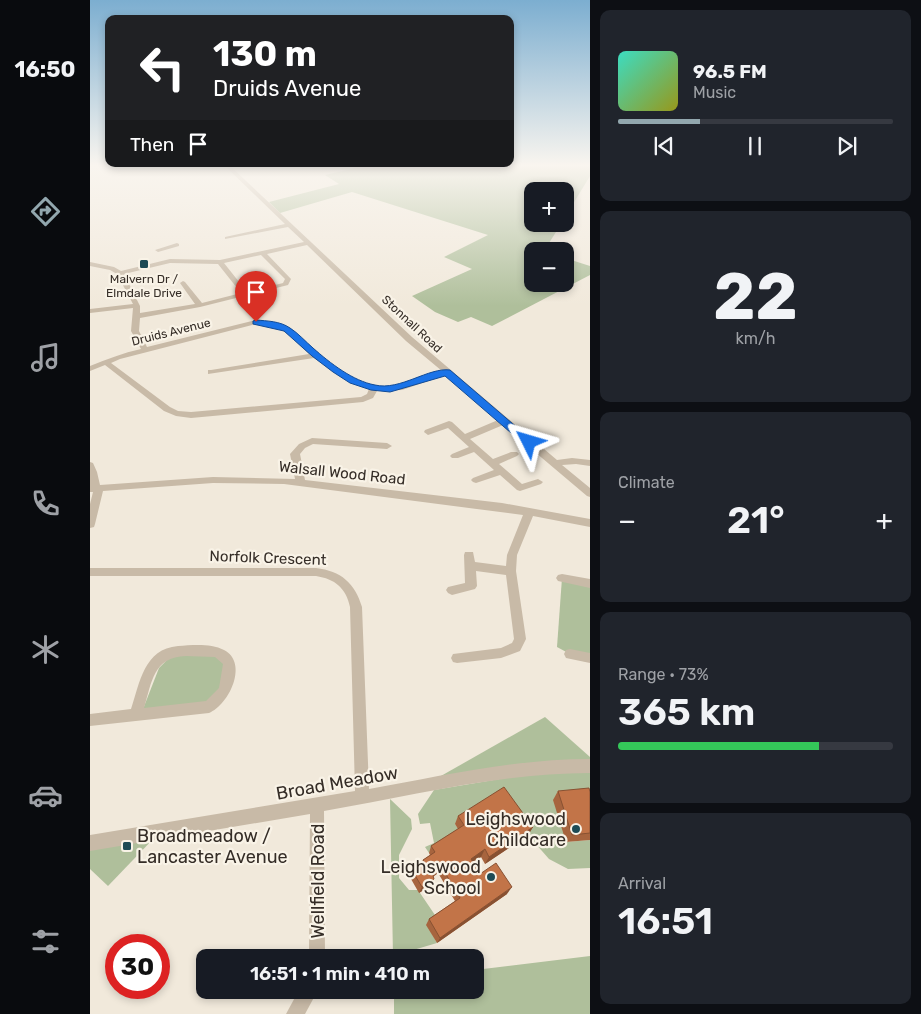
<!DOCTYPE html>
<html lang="en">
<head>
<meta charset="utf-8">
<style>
  :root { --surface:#171b24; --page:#20242c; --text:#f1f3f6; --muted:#9ea1a6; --line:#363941; --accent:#92a7ae }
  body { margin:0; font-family:Rubik,sans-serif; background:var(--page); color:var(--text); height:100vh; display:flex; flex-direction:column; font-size:19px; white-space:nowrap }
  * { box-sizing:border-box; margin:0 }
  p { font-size:16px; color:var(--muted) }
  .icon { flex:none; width:28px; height:28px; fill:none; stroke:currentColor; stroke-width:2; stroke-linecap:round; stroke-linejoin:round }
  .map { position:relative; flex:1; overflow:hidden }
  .details { display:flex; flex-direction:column; gap:10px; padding:10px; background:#0d0f14; width:331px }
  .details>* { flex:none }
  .top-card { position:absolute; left:15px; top:15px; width:409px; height:152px; border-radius:10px; box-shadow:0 2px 8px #0003; background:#202124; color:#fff; overflow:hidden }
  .tools { position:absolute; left:434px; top:182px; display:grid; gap:10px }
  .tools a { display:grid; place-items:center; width:50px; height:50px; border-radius:10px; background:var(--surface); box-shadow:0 2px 8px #0003; font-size:25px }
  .speed { position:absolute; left:15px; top:934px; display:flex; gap:10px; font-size:25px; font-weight:700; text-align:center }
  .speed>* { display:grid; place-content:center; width:65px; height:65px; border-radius:50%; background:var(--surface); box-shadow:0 2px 8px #0003; line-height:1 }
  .speed .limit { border:8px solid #d22; background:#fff; color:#111 }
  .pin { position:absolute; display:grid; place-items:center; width:42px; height:42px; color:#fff; margin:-51px -21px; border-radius:50% 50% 50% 0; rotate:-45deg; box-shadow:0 0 5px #0007 }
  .pin .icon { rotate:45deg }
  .me { position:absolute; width:55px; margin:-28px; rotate:310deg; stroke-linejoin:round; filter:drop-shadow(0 0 4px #0008) }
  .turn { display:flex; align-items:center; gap:18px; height:105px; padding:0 25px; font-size:22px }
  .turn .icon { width:65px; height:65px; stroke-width:2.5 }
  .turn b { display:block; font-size:35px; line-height:42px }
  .then { display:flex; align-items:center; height:48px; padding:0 25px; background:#0003; gap:10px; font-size:19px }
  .big { font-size:38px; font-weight:600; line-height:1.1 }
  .details .tile { flex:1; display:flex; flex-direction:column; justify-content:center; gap:8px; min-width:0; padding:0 18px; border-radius:10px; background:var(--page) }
  .details .dial { align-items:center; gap:0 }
  .dial b { font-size:65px; line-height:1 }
  .song { display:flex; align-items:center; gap:15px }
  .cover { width:60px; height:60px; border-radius:8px; background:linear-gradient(135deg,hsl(170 70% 55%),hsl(60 70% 35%)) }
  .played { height:5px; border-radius:2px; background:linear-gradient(90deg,var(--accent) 30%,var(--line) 30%) }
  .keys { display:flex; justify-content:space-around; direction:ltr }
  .heat { display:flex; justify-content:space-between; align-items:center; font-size:28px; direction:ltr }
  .charge { height:8px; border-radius:4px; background:linear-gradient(90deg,#34c759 73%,var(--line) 0) }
  .trip { position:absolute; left:106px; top:949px; width:288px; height:50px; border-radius:10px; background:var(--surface); box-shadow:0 2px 8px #0003; font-weight:600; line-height:50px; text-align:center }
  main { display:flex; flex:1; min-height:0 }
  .dock { display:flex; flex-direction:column; width:90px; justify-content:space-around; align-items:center; background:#090b0e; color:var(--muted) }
  .dock .icon { width:35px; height:35px }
  .dock .active { color:var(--accent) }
  .dock b { font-size:22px; color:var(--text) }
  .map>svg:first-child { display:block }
  .green { fill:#afbf9b }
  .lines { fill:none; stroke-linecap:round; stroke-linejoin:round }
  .minor { fill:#c8baa7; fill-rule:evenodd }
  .wall { fill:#a7643e }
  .shaded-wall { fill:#885132 }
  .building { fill:#c27448; stroke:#885132 }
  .route { fill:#1a73e8; stroke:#114b97 }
  .poi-dot { fill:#1e4b55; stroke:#f9f3e7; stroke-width:2 }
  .labels { text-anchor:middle; stroke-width:4.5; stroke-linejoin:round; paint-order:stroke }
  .far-poi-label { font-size:12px; fill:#352d27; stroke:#f9f3e7 }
  .far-street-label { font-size:12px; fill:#352d27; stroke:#f9f3e7 }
  .street-label { font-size:15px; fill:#352d27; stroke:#f9f3e7 }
  .near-street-label { font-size:18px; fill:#352d27; stroke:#f9f3e7 }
  .near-poi-label { font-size:18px; fill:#352d27; stroke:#f9f3e7; text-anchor:end }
</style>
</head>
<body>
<main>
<nav class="dock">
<b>16:50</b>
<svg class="icon active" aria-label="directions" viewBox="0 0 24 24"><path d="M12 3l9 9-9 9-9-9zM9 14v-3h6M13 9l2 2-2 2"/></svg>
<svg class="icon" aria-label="music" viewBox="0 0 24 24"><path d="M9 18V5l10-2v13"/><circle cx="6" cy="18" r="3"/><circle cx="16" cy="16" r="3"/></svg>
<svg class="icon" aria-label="phone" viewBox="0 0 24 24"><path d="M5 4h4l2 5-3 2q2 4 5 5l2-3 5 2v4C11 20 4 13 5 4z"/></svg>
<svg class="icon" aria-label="climate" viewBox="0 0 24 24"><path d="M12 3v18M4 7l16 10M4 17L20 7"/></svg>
<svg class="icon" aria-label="car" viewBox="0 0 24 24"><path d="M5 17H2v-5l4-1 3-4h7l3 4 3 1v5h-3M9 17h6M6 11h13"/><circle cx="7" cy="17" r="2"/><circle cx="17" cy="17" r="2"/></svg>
<svg class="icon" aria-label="filters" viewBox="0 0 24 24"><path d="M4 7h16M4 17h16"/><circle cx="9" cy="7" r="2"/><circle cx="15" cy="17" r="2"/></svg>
</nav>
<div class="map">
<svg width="500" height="1014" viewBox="0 0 500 1014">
  <rect width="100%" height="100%" fill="#f1e9db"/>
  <g class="green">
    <polygon points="259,164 500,164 500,176 475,217 475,191 442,191 442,224 471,224 454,251 442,251 442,284 475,284 475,258 500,266 500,275 402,326 381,317 368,322 345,312 322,296 382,269 354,257 398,235 262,192 190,213 179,202 249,184 235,175 265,168"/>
    <polygon points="472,578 500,584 500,658 480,654 467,647"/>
    <polygon points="123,653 136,666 131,690 117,703 53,709 69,668 82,655"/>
    <polygon points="455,717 500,757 500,766 335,785"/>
    <polygon points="468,769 500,769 500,796 476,842 500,840 500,868 478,869 459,859 438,835 365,824 373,836 362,838 339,853 335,847 344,843 340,823 330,824 328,814 344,790"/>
    <polygon points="300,799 321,819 322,829 309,855 309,878 319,890 328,890 347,918 337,925 347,943 303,956"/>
    <polygon points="66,836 18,886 0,869 0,845"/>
    <polygon points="500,956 500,1014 304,1014 304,990 385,990 385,970"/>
  </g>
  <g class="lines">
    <g class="minor">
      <path d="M133,164H138L322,337L467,460L482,458L500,460V466L486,464L472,465L500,488V497L497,496L413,425L380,439L403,459L421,452H427L429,454L427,456L409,464L432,484L448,479L453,482L451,484L430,491L427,490L410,475L386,483L383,482L381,480L383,478L404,470L384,452L368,458H362L360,456L362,454L379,447L358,428L338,435L334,432L335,430L359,421L362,422L375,434L408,420L356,375L312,390L287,391L283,398L273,402L101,418L86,416L74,411L15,365L0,371V366C17,359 33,353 51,349L41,331L43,308L0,313V309L43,304L27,274L20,270L0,266V262L24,267L31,271L80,259L130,260L214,242L198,227L135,239V237L195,224ZM217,245L316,341L352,371L312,385L297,387L279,384L260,376L241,364L199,327L186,323L166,320L57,347L49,331L50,318L110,307L198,285L201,279L177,254ZM171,255L195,279L193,283L157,292L134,263ZM80,263L128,264L151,293L112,303L95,282L93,281L90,283L105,304L50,313V306L34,274ZM166,324C195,327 199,335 219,354L121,370H118V374L224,358L254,379L279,389L277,394L271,397L101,412L88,411L80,407L21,363L30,359Z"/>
      <polygon points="87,243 89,244 89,246 68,252 65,250"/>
      <polygon points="222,438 297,443 302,446 297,449 223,444 215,448 210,454 215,480 412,503 500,519 500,527 443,516 427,555 426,571 436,639 430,651 411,658 367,663 363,662 361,658 363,654 411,648 422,643 424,639 416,575 386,571 387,586 385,589 362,595 358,593 356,590 358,587 375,583 374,555 375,552 383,552 385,562 416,566 417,555 433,515 194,484 123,483 13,491 5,524 4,527 0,528 0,504 3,492 0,492 0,462 3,463 7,472 10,485 123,477 205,479 200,454 209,444"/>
      <path d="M0,568H226C251,571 265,583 272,607L279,789C352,776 425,759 500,759V773C410,773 322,796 234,811L235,958H219L220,814L0,851V835L265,791L260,607C256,588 245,579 226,576H0Z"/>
      <polygon points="472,574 500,579 500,588 468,581 466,578 468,575"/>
      <path d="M88,646C102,645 121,643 134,650C159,663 139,705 119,713L0,726V714L41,709C50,682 54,649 88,646ZM96,656L125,657L133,664L129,688L116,701L54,708C62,682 63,657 96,656Z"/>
      <polygon points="480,649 500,653 500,663 476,658 474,654 476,650"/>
      <polygon points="209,990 228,990 215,1014 196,1014"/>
    </g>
  </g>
  <g class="wall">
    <polygon points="468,791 500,792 500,840 476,842 463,800"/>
    <polygon points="368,816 443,827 438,835 395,864 391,857 383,862 390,874 417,894 347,943 336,925 339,919 365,901 348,873 343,877 344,879 341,885 329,893 321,879 323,872 330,867 333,860 340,855 339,853 341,846 368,829 365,824"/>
  </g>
  <g class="shaded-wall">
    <polygon points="443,827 438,835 395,864 399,857"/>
    <polygon points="395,849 391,857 377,866 381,859"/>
    <polygon points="351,866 348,873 339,879 342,872"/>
    <polygon points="344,879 341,885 329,893 332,887"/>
    <polygon points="422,887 417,894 347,943 350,938"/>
  </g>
  <g class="building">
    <polygon points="414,787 443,827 399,857 395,849 381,859 390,874 406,863 422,887 350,938 339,919 370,898 351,866 342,872 344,879 332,887 323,872 335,864 333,860 345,852 341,846 374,825 368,816"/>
    <polygon points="499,788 500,792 500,833 482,835 468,791"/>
  </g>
  <linearGradient id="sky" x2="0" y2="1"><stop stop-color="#7caed0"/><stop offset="0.54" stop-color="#f9f5ef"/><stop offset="1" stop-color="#f9f5ef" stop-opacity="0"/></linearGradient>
  <rect width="500" height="306" fill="url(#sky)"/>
  <path class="route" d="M166,320C177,321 190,321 200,328C208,333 216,342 223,348C240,363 263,381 285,385C310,391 339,367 360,370L444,442L443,445H435L355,376L300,392L281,390L260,383L243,372L222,356L194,331L163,324V321Z"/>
  <g class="poi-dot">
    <rect x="49" y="259" width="10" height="10" rx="2.5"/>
    <circle cx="486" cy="829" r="5"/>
    <rect x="32" y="841" width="10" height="10" rx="2.5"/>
    <circle cx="401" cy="877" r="5"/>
  </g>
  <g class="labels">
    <g class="far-poi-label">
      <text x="54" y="283">Malvern Dr /<tspan x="54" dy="14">Elmdale Drive</tspan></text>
    </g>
    <g class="far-street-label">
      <text transform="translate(322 324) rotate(43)" y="4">Stonnall Road</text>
      <text transform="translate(81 332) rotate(-14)" y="4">Druids Avenue</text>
    </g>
    <g class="street-label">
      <text transform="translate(252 473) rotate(6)" y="5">Walsall Wood Road</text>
      <text transform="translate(178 558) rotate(2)" y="5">Norfolk Crescent</text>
    </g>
    <g class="near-street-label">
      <text transform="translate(247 783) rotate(-10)" y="6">Broad Meadow</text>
      <text transform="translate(228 881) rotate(-90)" y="6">Wellfield Road</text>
    </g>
    <g class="near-poi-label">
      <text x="476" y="825">Leighswood<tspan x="476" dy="21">Childcare</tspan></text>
      <text x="47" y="842" text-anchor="start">Broadmeadow /<tspan x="47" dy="21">Lancaster Avenue</tspan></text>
      <text x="391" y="873">Leighswood<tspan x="391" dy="21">School</tspan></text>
    </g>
  </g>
</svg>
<div class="tools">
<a>+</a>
<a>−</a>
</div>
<div class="speed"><div class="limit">30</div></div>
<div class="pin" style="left:166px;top:322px;background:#d93025"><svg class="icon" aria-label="arrive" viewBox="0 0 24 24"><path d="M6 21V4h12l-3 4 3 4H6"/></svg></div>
<svg class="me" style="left:439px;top:442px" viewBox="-20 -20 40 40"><path d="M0-17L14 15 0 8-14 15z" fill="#1a73e8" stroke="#fff" stroke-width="4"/></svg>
<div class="trip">16:51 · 1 min · 410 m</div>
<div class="top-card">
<div class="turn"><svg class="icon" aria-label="left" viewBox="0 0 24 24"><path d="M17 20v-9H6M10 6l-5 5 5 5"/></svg><div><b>130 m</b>Druids Avenue</div></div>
<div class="then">Then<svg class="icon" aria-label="arrive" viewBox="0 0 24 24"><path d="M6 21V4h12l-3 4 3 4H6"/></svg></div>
</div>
</div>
<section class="details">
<div class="tile">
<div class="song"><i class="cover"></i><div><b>96.5 FM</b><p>Music</p></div></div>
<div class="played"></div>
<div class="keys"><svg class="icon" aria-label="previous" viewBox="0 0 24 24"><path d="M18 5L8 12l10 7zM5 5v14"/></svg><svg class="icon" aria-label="pause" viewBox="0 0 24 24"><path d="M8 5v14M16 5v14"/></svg><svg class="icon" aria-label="next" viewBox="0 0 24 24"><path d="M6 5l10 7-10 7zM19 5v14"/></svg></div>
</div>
<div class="tile dial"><b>22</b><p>km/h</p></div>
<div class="tile"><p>Climate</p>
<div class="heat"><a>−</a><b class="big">21°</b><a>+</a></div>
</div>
<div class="tile"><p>Range · 73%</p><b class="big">365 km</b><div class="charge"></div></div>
<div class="tile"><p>Arrival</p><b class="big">16:51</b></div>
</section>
</main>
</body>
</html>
